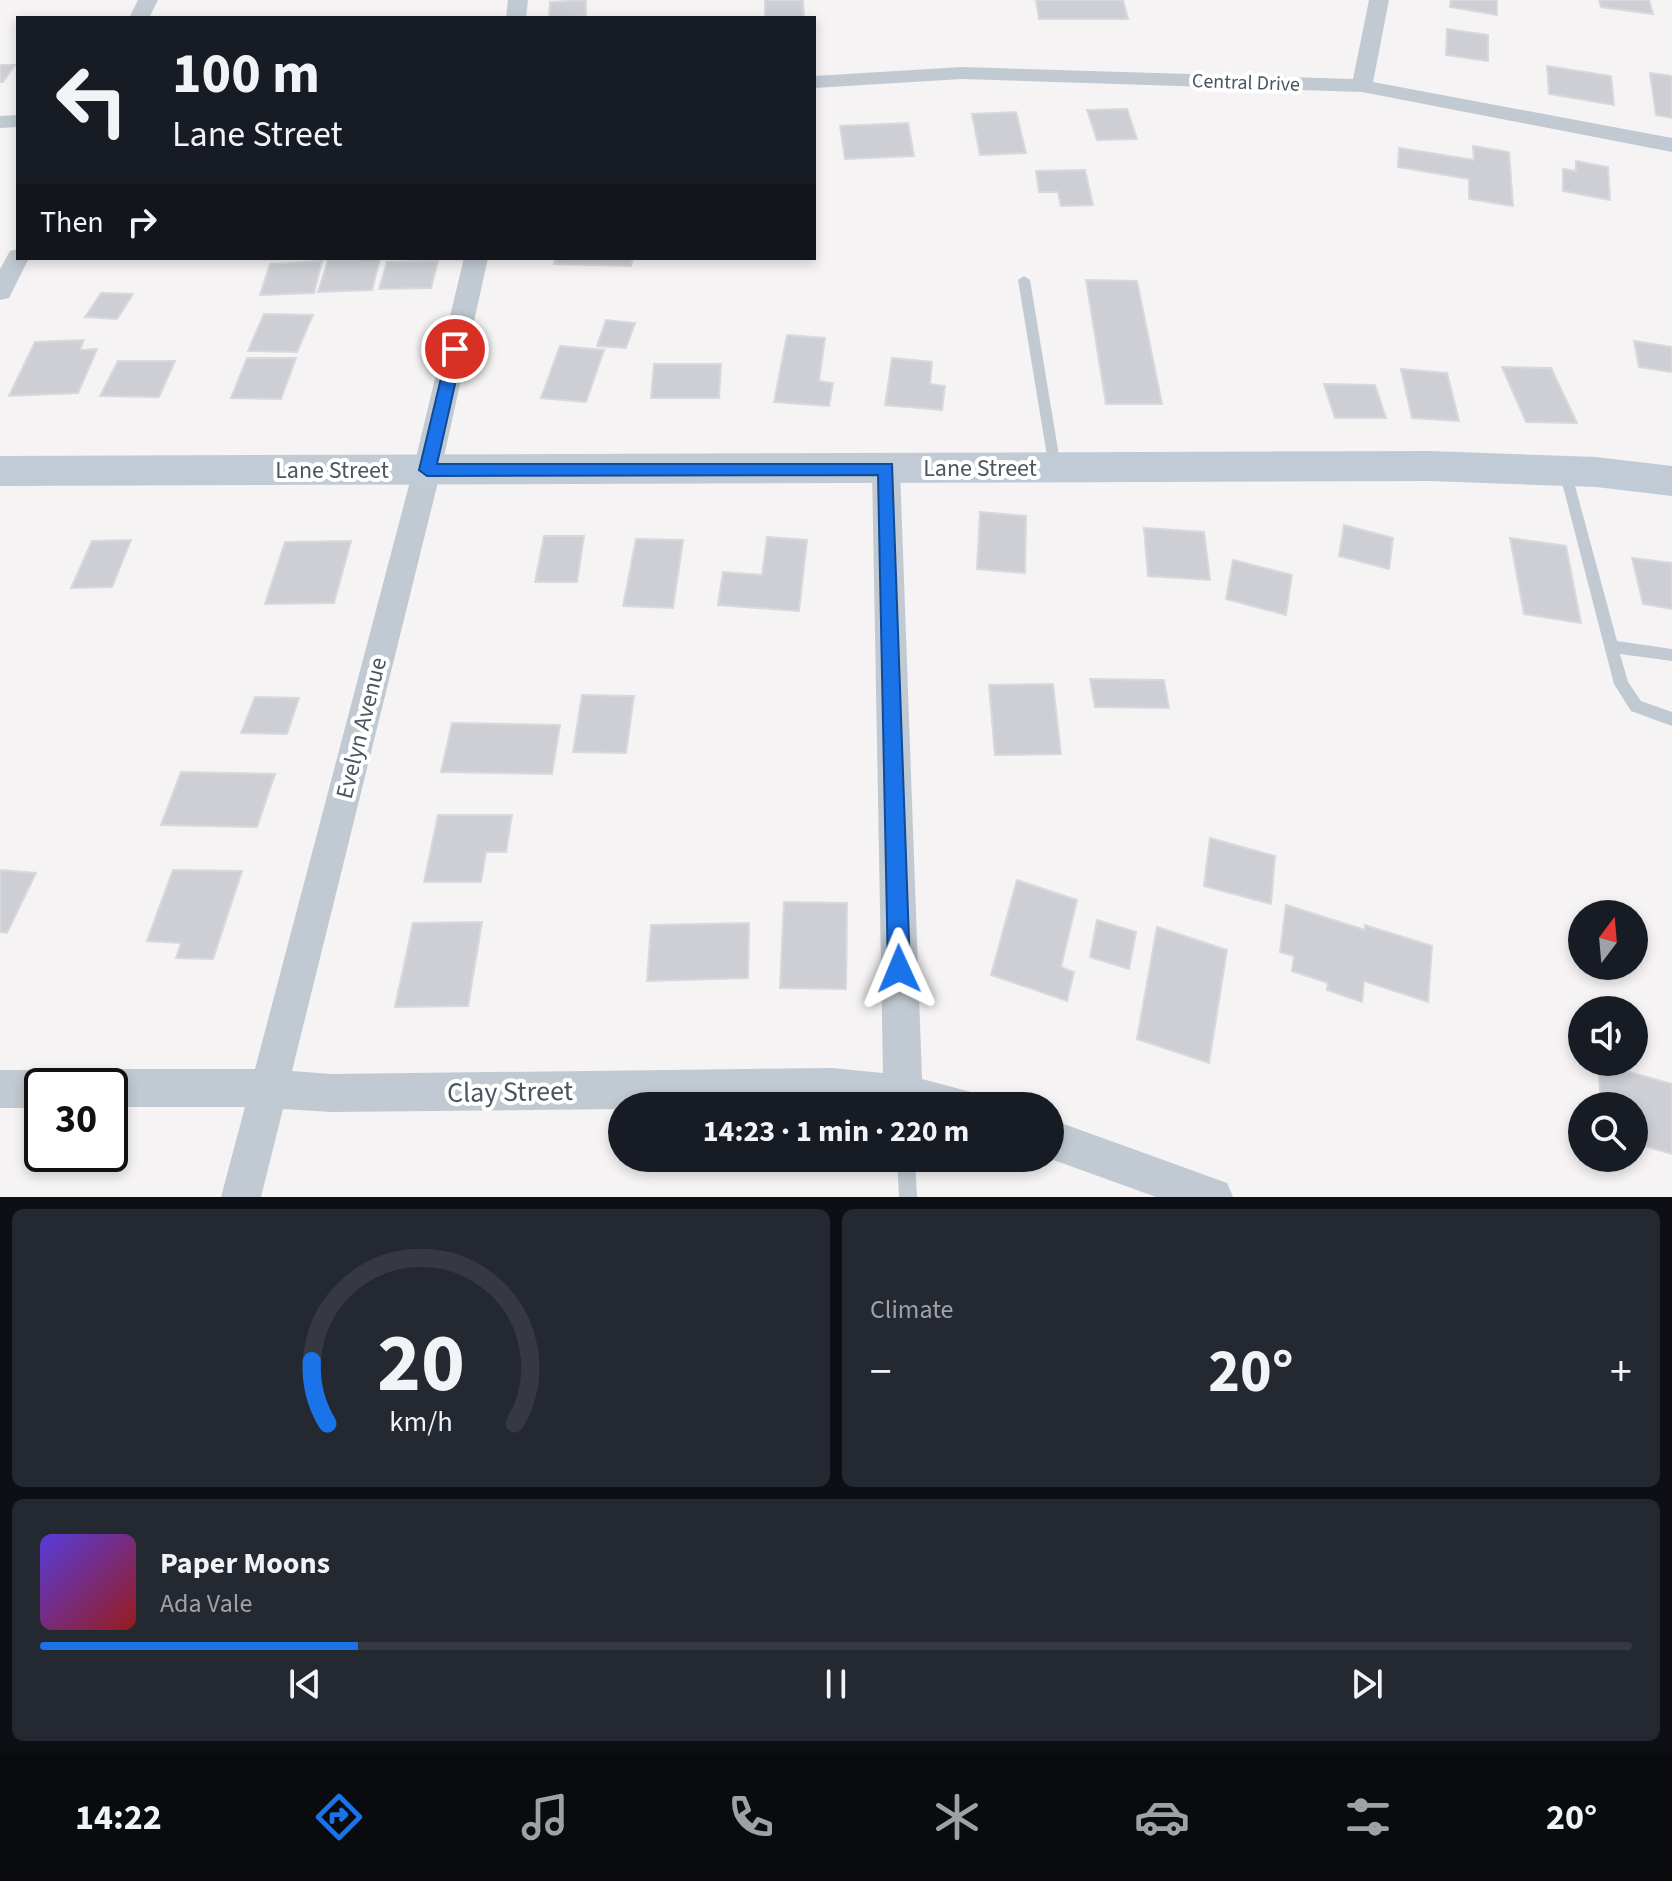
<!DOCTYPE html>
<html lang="en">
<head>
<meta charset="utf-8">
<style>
  :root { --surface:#171b24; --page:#242831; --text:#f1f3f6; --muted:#9ea1a6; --line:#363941; --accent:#1a73e8 }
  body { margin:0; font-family:"Source Sans 3",sans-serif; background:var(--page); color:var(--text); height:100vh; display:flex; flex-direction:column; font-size:30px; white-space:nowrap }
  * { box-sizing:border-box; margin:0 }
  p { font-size:26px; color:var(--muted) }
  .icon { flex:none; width:44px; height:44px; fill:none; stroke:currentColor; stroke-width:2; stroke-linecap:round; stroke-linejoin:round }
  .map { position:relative; height:1197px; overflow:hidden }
  .sheet { display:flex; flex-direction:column; gap:12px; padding:12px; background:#0d0f14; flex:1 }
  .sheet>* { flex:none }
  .hud { position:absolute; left:16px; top:16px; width:800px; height:244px; border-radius:0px; box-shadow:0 4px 12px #0003; background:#171b24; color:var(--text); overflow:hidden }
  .needle { width:52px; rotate:16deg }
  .fabs { position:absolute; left:1568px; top:900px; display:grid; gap:16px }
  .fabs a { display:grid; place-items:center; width:80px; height:80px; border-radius:50%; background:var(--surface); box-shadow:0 4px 12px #0003; font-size:40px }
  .speed { position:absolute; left:24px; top:1068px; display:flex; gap:16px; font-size:40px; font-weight:700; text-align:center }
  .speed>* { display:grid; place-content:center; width:104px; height:104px; border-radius:50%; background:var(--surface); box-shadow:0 4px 12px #0003; line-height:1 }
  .speed .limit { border:4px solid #111; border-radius:12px; background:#fff; color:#111 }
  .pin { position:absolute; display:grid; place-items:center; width:68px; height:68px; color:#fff; margin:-34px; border:4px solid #fff; border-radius:50%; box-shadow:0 2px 8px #0007 }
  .me { position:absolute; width:88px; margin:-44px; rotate:359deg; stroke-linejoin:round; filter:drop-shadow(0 0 6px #0008) }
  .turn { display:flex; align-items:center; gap:28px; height:168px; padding:0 24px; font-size:36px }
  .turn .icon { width:104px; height:104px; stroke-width:2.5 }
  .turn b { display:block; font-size:56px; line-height:68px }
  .then { display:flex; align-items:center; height:76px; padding:0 24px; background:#0003; gap:16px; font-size:30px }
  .big { font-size:60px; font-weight:700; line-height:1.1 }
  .sheet .tile { flex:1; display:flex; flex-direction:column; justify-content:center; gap:12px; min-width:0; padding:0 28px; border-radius:12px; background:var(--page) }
  .sheet .dial { align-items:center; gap:0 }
  .dial svg { height:208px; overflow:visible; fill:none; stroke:var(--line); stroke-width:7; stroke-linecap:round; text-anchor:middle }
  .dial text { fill:var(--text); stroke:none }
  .song { display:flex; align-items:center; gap:24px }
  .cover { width:96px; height:96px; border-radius:12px; background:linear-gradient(135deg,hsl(250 70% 55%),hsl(0 70% 35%)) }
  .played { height:8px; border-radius:4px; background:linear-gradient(90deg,var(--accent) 20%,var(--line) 20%) }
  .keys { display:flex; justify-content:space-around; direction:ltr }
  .heat { display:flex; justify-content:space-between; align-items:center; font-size:44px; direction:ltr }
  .sheet .tiles { flex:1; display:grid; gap:12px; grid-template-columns:1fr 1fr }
  .tile:last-child { grid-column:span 2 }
  .trip { position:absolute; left:608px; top:1092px; width:456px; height:80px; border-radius:40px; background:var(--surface); box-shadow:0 4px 12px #0003; font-weight:700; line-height:80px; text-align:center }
  .tabs { display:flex; height:128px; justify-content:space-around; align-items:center; background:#090b0e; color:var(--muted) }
  .tabs .icon { width:56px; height:56px }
  .tabs .current { color:var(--accent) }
  .tabs b { font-size:36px; color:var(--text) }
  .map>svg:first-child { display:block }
  .building { fill:#cdcfd5; stroke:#d7d9de; stroke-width:2 }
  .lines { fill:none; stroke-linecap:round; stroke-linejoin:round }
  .lane { fill:#c1cad2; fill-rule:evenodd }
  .street { fill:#c1cad2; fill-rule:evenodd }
  .secondary { fill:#c1cbd6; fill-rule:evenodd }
  .route { fill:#1a73e8; stroke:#114b97; stroke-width:2 }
  .labels { text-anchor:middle; stroke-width:8; stroke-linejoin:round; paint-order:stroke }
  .far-street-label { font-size:20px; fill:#4a5661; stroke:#fff }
  .street-label { font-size:24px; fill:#4a5661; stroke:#fff }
  .near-street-label { font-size:28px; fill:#4a5661; stroke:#fff }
</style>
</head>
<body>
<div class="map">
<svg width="1672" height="1197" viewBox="0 0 1672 1197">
  <rect width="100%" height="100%" fill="#f5f3f3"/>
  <g class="building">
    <polygon points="586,0 586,16 549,18 550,2"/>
    <polygon points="765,0 803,0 804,18 765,18"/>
    <polygon points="1036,0 1123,0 1128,19 1039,19"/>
    <polygon points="1451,0 1497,0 1497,15 1450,7"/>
    <polygon points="1599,0 1649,0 1653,14 1601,7"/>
    <polygon points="1447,29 1488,35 1488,61 1446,55"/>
    <polygon points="0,65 15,65 3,82 0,82"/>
    <polygon points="1547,66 1611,76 1614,105 1549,94"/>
    <polygon points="1650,73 1672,76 1672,118 1656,115"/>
    <polygon points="1127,109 1137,139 1097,140 1087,110"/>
    <polygon points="1016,112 1026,153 980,155 972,114"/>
    <polygon points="908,123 914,156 845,159 840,126"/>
    <polygon points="1473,146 1509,152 1513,206 1469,199 1469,179 1398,167 1399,148 1474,160"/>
    <polygon points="1576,161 1608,167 1610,200 1563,191 1563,169 1576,171"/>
    <polygon points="1085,170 1093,205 1061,206 1058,192 1039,192 1036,171"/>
    <polygon points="555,258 633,258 631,266 554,264"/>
    <polygon points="380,259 372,290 318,292 328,260"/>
    <polygon points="322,261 314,293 260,295 270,264"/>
    <polygon points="438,261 431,288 379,289 387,262"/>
    <polygon points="1086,280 1137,281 1162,404 1106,404"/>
    <polygon points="101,293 133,294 117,319 85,317"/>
    <polygon points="264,314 313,315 297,352 248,351"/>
    <polygon points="606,320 635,323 626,348 597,346"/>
    <polygon points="787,335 825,338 819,381 833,383 829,406 774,402"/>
    <polygon points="84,340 80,350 97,349 78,393 9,396 35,342"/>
    <polygon points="1634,341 1672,347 1672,372 1639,367"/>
    <polygon points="560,346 604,350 586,402 541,398"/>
    <polygon points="247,358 296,358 281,399 231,398"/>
    <polygon points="892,358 932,362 930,384 945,386 942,410 885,405"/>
    <polygon points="118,361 175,361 159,397 100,396"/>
    <polygon points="654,364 721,364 719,398 651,398"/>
    <polygon points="1502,367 1551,368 1577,423 1526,422"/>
    <polygon points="1401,369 1447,373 1459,421 1412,418"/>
    <polygon points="1324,384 1375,385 1386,418 1335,418"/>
    <polygon points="980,512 1026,516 1025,573 977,569"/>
    <polygon points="1344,525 1393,538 1389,569 1339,556"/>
    <polygon points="1144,528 1204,532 1210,580 1148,576"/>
    <polygon points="544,536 584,536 577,582 535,582"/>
    <polygon points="767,537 807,540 799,611 718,605 723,572 762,575"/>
    <polygon points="1510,538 1566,546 1581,623 1524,614"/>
    <polygon points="636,539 683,540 673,608 623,606"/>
    <polygon points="131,540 112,587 71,588 92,541"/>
    <polygon points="351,541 334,603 265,604 285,542"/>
    <polygon points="1632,558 1672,563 1672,609 1643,604"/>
    <polygon points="1233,560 1292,575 1286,615 1226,599"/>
    <polygon points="1090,679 1164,680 1169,708 1095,707"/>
    <polygon points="1053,684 1061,754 995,755 989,685"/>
    <polygon points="582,695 634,696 626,753 573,752"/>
    <polygon points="255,697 299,698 287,734 241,733"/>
    <polygon points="452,723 560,725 552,774 441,772"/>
    <polygon points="181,772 275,774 257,827 161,825"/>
    <polygon points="438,815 512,815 506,852 486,852 481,882 424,882"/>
    <polygon points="1210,838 1275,856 1271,904 1204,886"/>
    <polygon points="0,870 36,873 7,933 0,932"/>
    <polygon points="173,870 242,871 213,959 176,958 181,943 147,941"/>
    <polygon points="1017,880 1077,900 1061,967 1074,972 1067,1001 991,975"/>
    <polygon points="784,902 847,903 846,989 780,988"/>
    <polygon points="1286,905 1365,930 1365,925 1432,946 1428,1002 1364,981 1362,1002 1327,990 1328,983 1292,971 1294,956 1280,952"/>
    <polygon points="1097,920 1136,932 1129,969 1090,957"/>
    <polygon points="482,922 468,1006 395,1007 413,923"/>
    <polygon points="749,923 748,978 647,981 651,925"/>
    <polygon points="1157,927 1227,950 1209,1063 1137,1039"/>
    <polygon points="1598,1063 1672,1084 1672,1154 1634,1143 1634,1106 1601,1106"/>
  </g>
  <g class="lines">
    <g class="lane">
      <polygon points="1024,276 1030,280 1061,468 1055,473 1049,468 1018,280"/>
      <polygon points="1565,466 1571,471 1617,641 1672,649 1672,661 1620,654 1628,682 1641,701 1672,712 1672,726 1631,711 1614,684 1559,471"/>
      <polygon points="897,1158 915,1158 917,1197 899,1197"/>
    </g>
    <g class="street">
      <polygon points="138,0 158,0 149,18 129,18"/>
      <polygon points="508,0 528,0 526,18 506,18"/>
      <polygon points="1369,0 1389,0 1373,82 1672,138 1672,152 1362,92 962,79 814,88 814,76 962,67 1353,79"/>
      <polygon points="18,115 18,127 0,128 0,116"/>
      <polygon points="18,249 18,258 29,258 9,298 0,300 0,269 10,251"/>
      <polygon points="464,258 488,258 441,470 292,1071 331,1074 832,1068 883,1073 872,469 876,461 886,458 896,461 900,469 922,1079 971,1092 976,1106 622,1106 622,1109 331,1112 283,1109 261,1197 221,1197 245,1107 110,1107 110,1086 91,1086 96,1074 110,1069 255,1069 413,470"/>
      <polygon points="0,1070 42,1070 56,1075 60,1086 42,1086 42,1108 0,1108"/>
      <polygon points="1050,1119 1227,1183 1233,1197 1156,1197 1048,1158"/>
    </g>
    <polygon class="secondary" points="1430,451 1596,457 1672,466 1672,496 1596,487 1430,481 0,486 0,456"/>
  </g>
  <polygon class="route" points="455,343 463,349 437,464 892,464 910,969 907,977 899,980 892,977 888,969 878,475 427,476 419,470 448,349"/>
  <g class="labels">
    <g class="far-street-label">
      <text transform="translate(1246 82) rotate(2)" y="7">Central Drive</text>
    </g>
    <g class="street-label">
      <text x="980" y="476">Lane Street</text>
      <text x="332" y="478">Lane Street</text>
      <text transform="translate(361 728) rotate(-76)" y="8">Evelyn Avenue</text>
    </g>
    <g class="near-street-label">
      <text transform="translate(510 1091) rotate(-1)" y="10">Clay Street</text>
    </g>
  </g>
</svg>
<div class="fabs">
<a><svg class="needle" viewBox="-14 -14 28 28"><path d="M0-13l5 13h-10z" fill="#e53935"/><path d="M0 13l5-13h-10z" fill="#9ea1a6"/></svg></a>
<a><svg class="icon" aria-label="sound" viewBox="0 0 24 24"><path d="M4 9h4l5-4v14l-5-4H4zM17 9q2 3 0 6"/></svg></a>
<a><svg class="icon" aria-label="search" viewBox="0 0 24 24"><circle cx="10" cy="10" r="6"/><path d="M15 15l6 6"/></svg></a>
</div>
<div class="speed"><div class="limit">30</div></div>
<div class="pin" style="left:455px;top:349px;background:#d93025"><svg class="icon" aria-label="arrive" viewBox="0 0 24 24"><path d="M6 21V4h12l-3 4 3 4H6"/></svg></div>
<svg class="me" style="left:899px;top:969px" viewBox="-20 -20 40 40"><path d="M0-17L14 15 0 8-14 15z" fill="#1a73e8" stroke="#fff" stroke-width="4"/></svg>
<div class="trip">14:23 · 1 min · 220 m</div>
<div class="hud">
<div class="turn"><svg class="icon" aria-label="left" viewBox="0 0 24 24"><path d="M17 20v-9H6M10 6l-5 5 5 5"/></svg><div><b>100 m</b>Lane Street</div></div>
<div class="then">Then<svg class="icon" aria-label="right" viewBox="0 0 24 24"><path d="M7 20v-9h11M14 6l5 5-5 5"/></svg></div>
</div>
</div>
<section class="sheet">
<div class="tiles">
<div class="tile dial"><svg viewBox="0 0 100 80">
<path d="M14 69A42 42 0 1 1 86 69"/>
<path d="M14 69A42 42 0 0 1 8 45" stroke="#1a73e8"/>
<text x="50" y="56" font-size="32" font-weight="700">20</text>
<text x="50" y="72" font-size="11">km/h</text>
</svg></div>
<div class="tile"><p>Climate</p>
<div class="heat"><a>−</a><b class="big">20°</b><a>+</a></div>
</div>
<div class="tile">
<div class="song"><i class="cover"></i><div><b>Paper Moons</b><p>Ada Vale</p></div></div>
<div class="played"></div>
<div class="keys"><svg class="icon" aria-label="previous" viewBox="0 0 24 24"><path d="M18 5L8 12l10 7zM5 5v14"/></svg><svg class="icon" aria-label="pause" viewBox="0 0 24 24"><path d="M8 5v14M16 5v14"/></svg><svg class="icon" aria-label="next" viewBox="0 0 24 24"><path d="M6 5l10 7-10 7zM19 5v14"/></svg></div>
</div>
</div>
</section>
<nav class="tabs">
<b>14:22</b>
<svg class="icon current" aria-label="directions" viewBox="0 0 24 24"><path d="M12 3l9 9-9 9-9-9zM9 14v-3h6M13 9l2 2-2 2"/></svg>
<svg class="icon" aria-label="music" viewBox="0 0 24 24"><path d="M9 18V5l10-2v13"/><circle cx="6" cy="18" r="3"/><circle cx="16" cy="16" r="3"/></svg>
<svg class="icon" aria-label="phone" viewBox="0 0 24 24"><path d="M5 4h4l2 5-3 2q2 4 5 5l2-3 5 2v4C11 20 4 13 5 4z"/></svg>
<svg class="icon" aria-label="climate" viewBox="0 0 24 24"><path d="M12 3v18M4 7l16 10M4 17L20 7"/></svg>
<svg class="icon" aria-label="car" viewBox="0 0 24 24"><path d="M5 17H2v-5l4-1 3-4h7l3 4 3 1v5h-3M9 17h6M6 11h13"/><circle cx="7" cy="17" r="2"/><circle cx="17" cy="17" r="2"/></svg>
<svg class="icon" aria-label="filters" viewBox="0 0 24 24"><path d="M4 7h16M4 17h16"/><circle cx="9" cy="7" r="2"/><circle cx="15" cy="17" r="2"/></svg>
<b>20°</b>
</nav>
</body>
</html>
